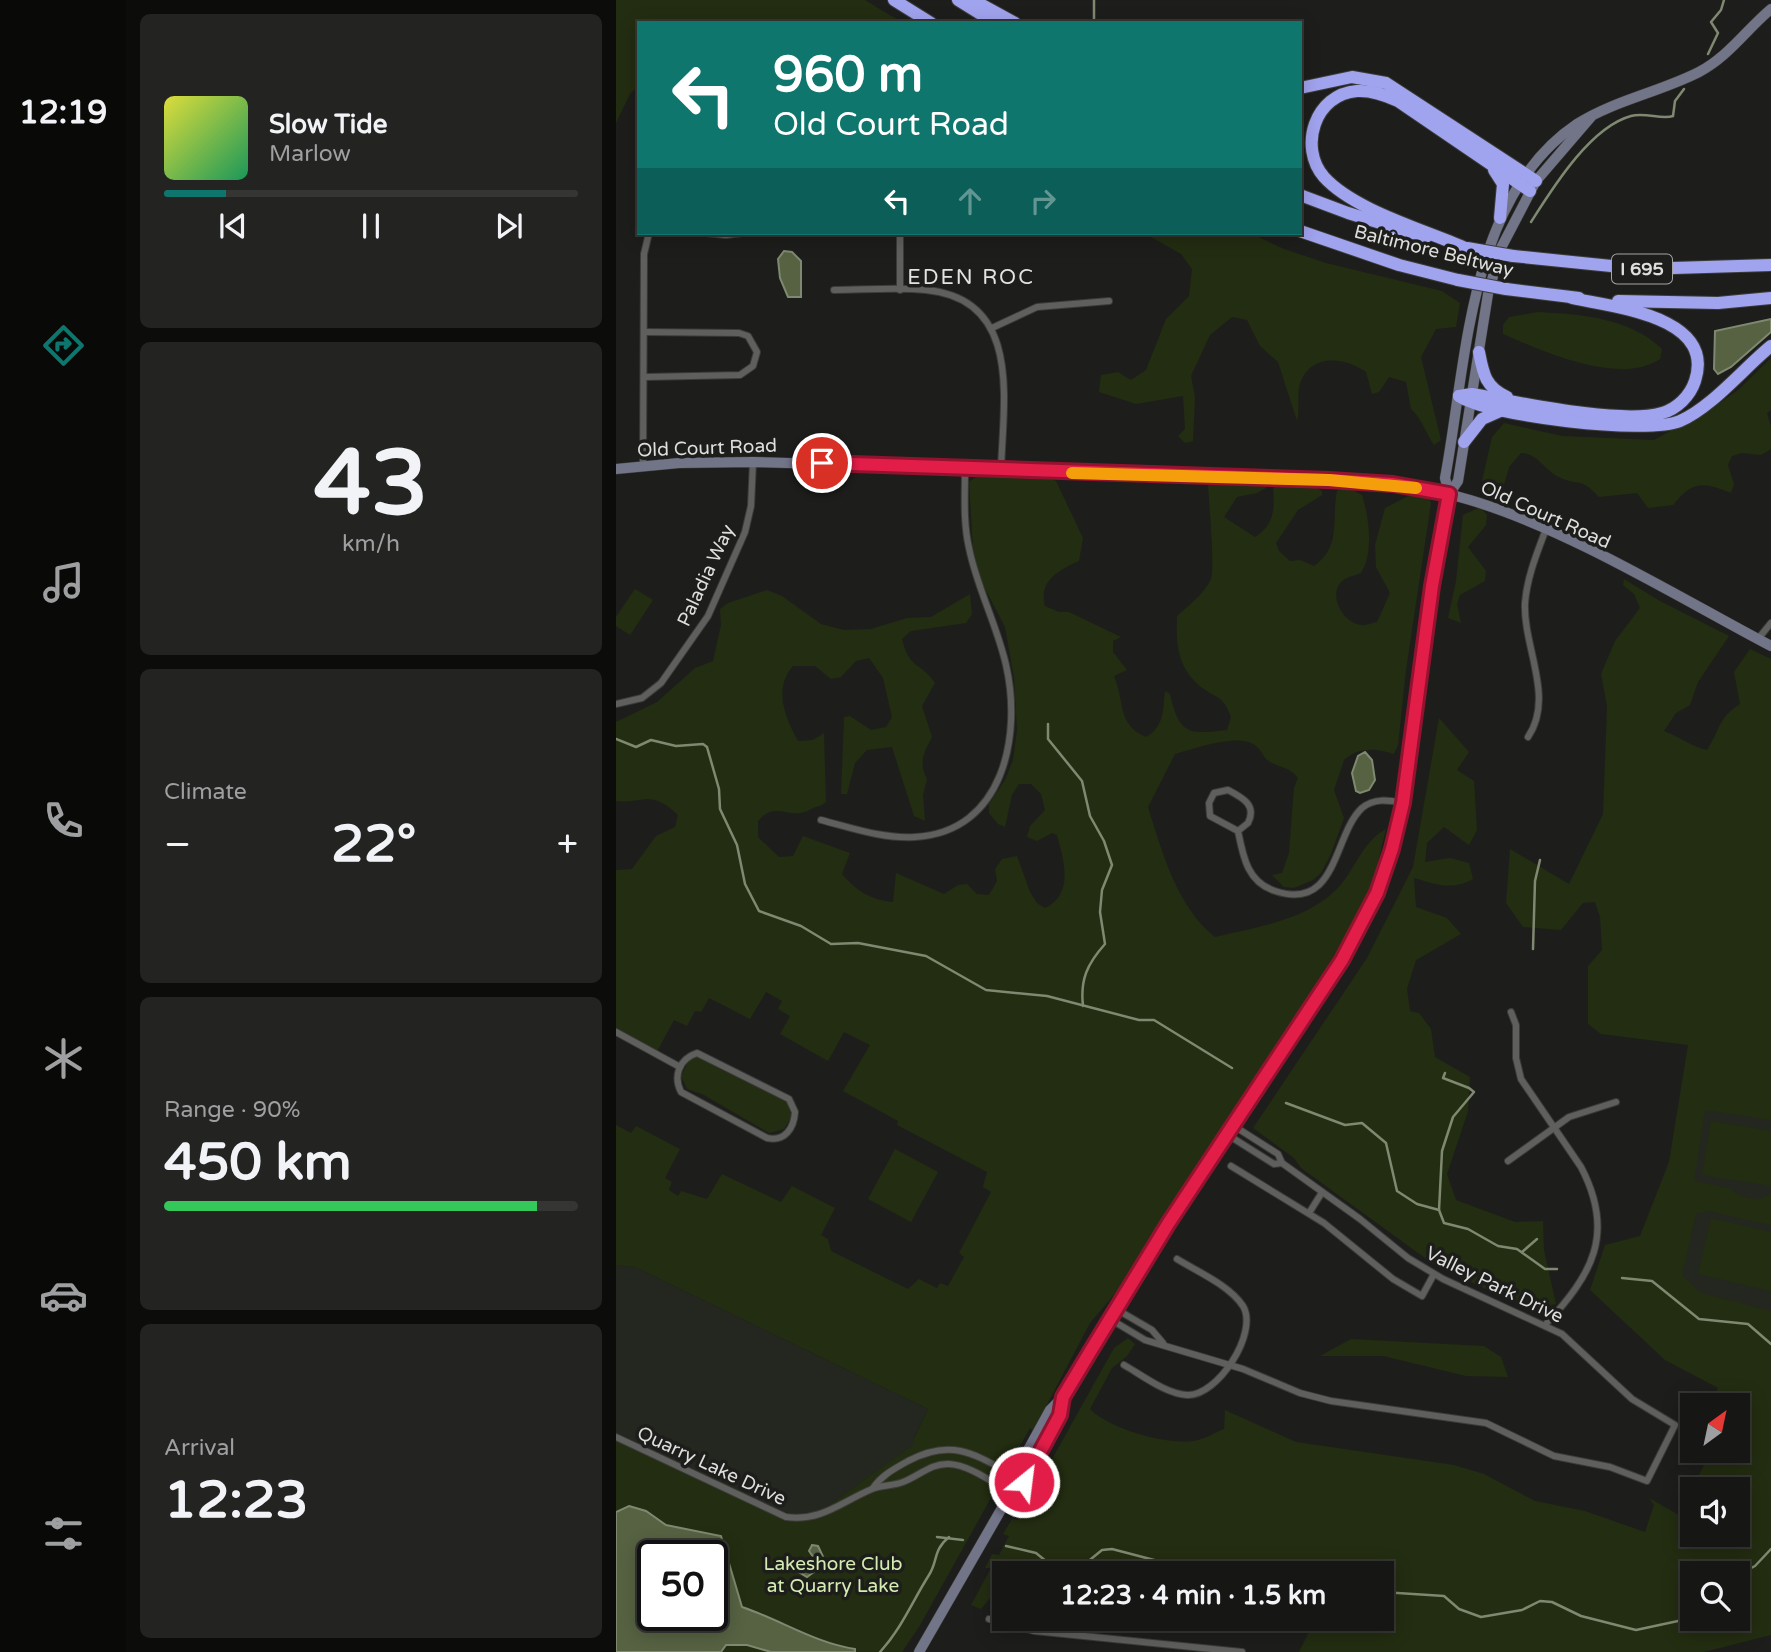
<!DOCTYPE html>
<html lang="en">
<head>
<meta charset="utf-8">
<style>
  :root { --surface:#161614; --page:#232322; --text:#f1f3f6; --muted:#9e9fa0; --line:#353534; --accent:#0f766e }
  body { margin:0; font-family:"Varela Round",sans-serif; background:var(--page); color:var(--text); height:100vh; display:flex; flex-direction:column; font-size:26px; white-space:nowrap }
  * { box-sizing:border-box; margin:0 }
  p { font-size:23px; color:var(--muted) }
  .icon { flex:none; width:38px; height:38px; fill:none; stroke:currentColor; stroke-width:2; stroke-linecap:round; stroke-linejoin:round }
  .map { position:relative; flex:1; overflow:hidden }
  .details { display:flex; flex-direction:column; gap:14px; padding:14px; background:#0c0c0b; width:490px }
  .details>* { flex:none }
  .top-card { position:absolute; left:21px; top:21px; width:665px; height:214px; border-radius:0px; box-shadow:0 4px 18px #0003,0 0 0 2px var(--line); background:#0f766e; color:#fff; overflow:hidden }
  .needle { width:46px; rotate:33deg }
  .buttons { position:absolute; left:1064px; top:1393px; display:grid; gap:14px }
  .buttons a { display:grid; place-items:center; width:70px; height:70px; border-radius:0px; background:var(--surface); box-shadow:0 4px 18px #0003,0 0 0 2px var(--line); font-size:35px }
  .speed { position:absolute; left:21px; top:1540px; display:flex; gap:14px; font-size:35px; font-weight:700; text-align:center }
  .speed>* { display:grid; place-content:center; width:91px; height:91px; border-radius:50%; background:var(--surface); box-shadow:0 4px 18px #0003,0 0 0 2px var(--line); line-height:1 }
  .speed .limit { border:4px solid #111; border-radius:10px; background:#fff; color:#111 }
  .pin { position:absolute; display:grid; place-items:center; width:60px; height:60px; color:#fff; margin:-30px; border:4px solid #fff; border-radius:50%; box-shadow:0 2px 7px #0007 }
  .me { position:absolute; width:77px; margin:-38px; rotate:29deg; stroke-linejoin:round; filter:drop-shadow(0 0 5px #0008) }
  .turn { display:flex; align-items:center; gap:24px; height:147px; padding:0 21px; font-size:32px }
  .turn .icon { width:91px; height:91px; stroke-width:2.5 }
  .turn b { display:block; font-size:49px; line-height:60px }
  .lanes { display:flex; align-items:center; height:66px; padding:0 21px; background:#0003; justify-content:center; gap:35px; direction:ltr }
  .lanes .off { opacity:.35 }
  .big { font-size:52px; font-weight:700; line-height:1.1 }
  .details .tile { flex:1; display:flex; flex-direction:column; justify-content:center; gap:10px; min-width:0; padding:0 24px; border-radius:10px; background:var(--page) }
  .details .dial { align-items:center; gap:0 }
  .dial b { font-size:91px; line-height:1 }
  .song { display:flex; align-items:center; gap:21px }
  .cover { width:84px; height:84px; border-radius:10px; background:linear-gradient(135deg,hsl(60 70% 55%),hsl(150 70% 35%)) }
  .played { height:7px; border-radius:4px; background:linear-gradient(90deg,var(--accent) 15%,var(--line) 15%) }
  .keys { display:flex; justify-content:space-around; direction:ltr }
  .heat { display:flex; justify-content:space-between; align-items:center; font-size:38px; direction:ltr }
  .charge { height:10px; border-radius:5px; background:linear-gradient(90deg,#34c759 90%,var(--line) 0) }
  .trip { position:absolute; left:376px; top:1561px; width:402px; height:70px; border-radius:0px; background:var(--surface); box-shadow:0 4px 18px #0003,0 0 0 2px var(--line); font-weight:700; line-height:70px; text-align:center }
  main { display:flex; flex:1; min-height:0 }
  .dock { display:flex; flex-direction:column; width:126px; justify-content:space-around; align-items:center; background:#090908; color:var(--muted) }
  .dock .icon { width:49px; height:49px }
  .dock .current { color:var(--accent) }
  .dock b { font-size:32px; color:var(--text) }
  .map>svg:first-child { display:block }
  .built { fill:#24271f }
  .green { fill:#232d11; fill-rule:evenodd }
  .water { fill:#566242; stroke:#7f8870; stroke-width:2; fill-rule:evenodd }
  .lines { fill:none; stroke-linecap:round; stroke-linejoin:round }
  .stream { stroke:#7f8870; stroke-width:2.5 }
  .minor-casing { stroke:#3b3c3a; stroke-width:8 }
  .secondary-casing { stroke:#3b3c3a; stroke-width:11 }
  .motorway-casing { stroke:#3b3c3a; stroke-width:14 }
  .minor { stroke:#5f605d; stroke-width:6 }
  .secondary { stroke:#727488; stroke-width:10 }
  .motorway { stroke:#a0a3ed; stroke-width:12 }
  .motorway-bridge-casing { stroke:#3b3c3a; stroke-width:14; stroke-linecap:butt }
  .motorway-bridge { stroke:#a0a3ed; stroke-width:12 }
  .route-casing { stroke:#92132f; stroke-width:18 }
  .route { stroke:#e11d48; stroke-width:12 }
  .slow { stroke:#f59e0b; stroke-width:12 }
  .labels { text-anchor:middle; stroke-width:7; stroke-linejoin:round; paint-order:stroke }
  .shield { fill:#1d1e1b; stroke:#a4a5a3; stroke-width:2 }
  .shield-label { font-size:18px; font-weight:bold; fill:#dedfdd }
  .street-label { font-size:19px; fill:#dedfdd; stroke:#1d1e1b }
  .park-label { font-size:19px; fill:#d4ecb1; stroke:#1d1e1b }
  .neighbourhood-label { font-size:21px; letter-spacing:2px; fill:#e2e4e0; stroke:#1d1e1b }
</style>
</head>
<body>
<main>
<nav class="dock">
<b>12:19</b>
<svg class="icon current" aria-label="directions" viewBox="0 0 24 24"><path d="M12 3l9 9-9 9-9-9zM9 14v-3h6M13 9l2 2-2 2"/></svg>
<svg class="icon" aria-label="music" viewBox="0 0 24 24"><path d="M9 18V5l10-2v13"/><circle cx="6" cy="18" r="3"/><circle cx="16" cy="16" r="3"/></svg>
<svg class="icon" aria-label="phone" viewBox="0 0 24 24"><path d="M5 4h4l2 5-3 2q2 4 5 5l2-3 5 2v4C11 20 4 13 5 4z"/></svg>
<svg class="icon" aria-label="climate" viewBox="0 0 24 24"><path d="M12 3v18M4 7l16 10M4 17L20 7"/></svg>
<svg class="icon" aria-label="car" viewBox="0 0 24 24"><path d="M5 17H2v-5l4-1 3-4h7l3 4 3 1v5h-3M9 17h6M6 11h13"/><circle cx="7" cy="17" r="2"/><circle cx="17" cy="17" r="2"/></svg>
<svg class="icon" aria-label="filters" viewBox="0 0 24 24"><path d="M4 7h16M4 17h16"/><circle cx="9" cy="7" r="2"/><circle cx="15" cy="17" r="2"/></svg>
</nav>
<section class="details">
<div class="tile">
<div class="song"><i class="cover"></i><div><b>Slow Tide</b><p>Marlow</p></div></div>
<div class="played"></div>
<div class="keys"><svg class="icon" aria-label="previous" viewBox="0 0 24 24"><path d="M18 5L8 12l10 7zM5 5v14"/></svg><svg class="icon" aria-label="pause" viewBox="0 0 24 24"><path d="M8 5v14M16 5v14"/></svg><svg class="icon" aria-label="next" viewBox="0 0 24 24"><path d="M6 5l10 7-10 7zM19 5v14"/></svg></div>
</div>
<div class="tile dial"><b>43</b><p>km/h</p></div>
<div class="tile"><p>Climate</p>
<div class="heat"><a>−</a><b class="big">22°</b><a>+</a></div>
</div>
<div class="tile"><p>Range · 90%</p><b class="big">450 km</b><div class="charge"></div></div>
<div class="tile"><p>Arrival</p><b class="big">12:23</b></div>
</section>
<div class="map">
<svg width="1155" height="1652" viewBox="0 0 1155 1652">
  <rect width="100%" height="100%" fill="#1d1e1b"/>
  <g class="built">
    <polygon points="1069,1094 1155,1107 1155,1370 1010,1297 1059,1159"/>
    <polygon points="0,1265 19,1267 312,1409 298,1437 298,1445 202,1513 178,1515 163,1511 0,1433"/>
  </g>
  <g class="green">
    <polygon points="0,0 249,0 287,23 23,23 23,85 14,94 0,123"/>
    <path d="M528,233H634L668,249L710,263L826,291L844,303L840,327L820,329L805,357L825,440L818,445C810,434 805,417 795,409L790,382L773,377L763,392L756,394L750,372C727,356 691,353 683,388C681,398 684,410 681,421L662,362L644,346L631,320L616,317L594,335L575,376L579,397L577,441L569,443L562,436L569,429L567,396L520,404L483,392L485,375L502,372L515,380L530,370L550,319L573,296L576,269L565,254Z"/>
    <path d="M922,312C965,314 1014,318 1046,349L1044,359C1004,386 928,352 887,334V325L893,317Z"/>
    <path d="M1155,358V410L1151,413L1155,427V449L1145,455L1126,453L1116,456L1112,465L1118,484L1115,493C1087,482 1077,480 1057,505L1032,508L1021,493L983,497C964,476 963,487 943,477C928,470 922,453 905,453L893,467L885,495L864,490L876,437L888,423L946,436L1038,440L1098,407L1122,390Z"/>
    <path d="M361,476H430L440,481L467,538L463,561C443,570 422,581 429,606L443,612H453L505,637L497,641V652L511,670L498,676C509,702 501,725 530,737C548,727 547,710 549,691L554,694C563,734 572,735 611,730L615,717C607,695 601,699 585,687C561,667 560,644 561,616C573,605 588,594 595,579C599,568 593,503 592,485L638,480L649,482L650,488L641,493L621,497L608,517L639,537C658,525 659,509 657,488C670,478 693,482 706,491V495L682,510L660,543L663,551L674,561L684,560L698,566C726,546 715,520 721,491L731,487L746,495C753,517 758,553 745,573C741,575 734,576 729,579C710,590 725,623 745,625C749,626 756,623 761,622L774,593L760,567L759,545L769,508L798,493L812,496L815,503L790,670L782,745L778,754C760,748 742,747 728,760L718,790L728,818L715,854L705,873L697,880L678,888L668,887L656,875L666,873L673,853L678,788L682,778C674,767 665,768 654,762C647,758 646,750 640,746C623,732 579,749 559,754L532,807C546,852 561,907 599,937C639,927 688,921 719,891C739,872 745,842 770,829L757,883L742,918L508,1283L474,1323L417,1431L414,1428L303,1627L286,1652H0V1433L163,1511L187,1516L202,1513L297,1445L298,1438L312,1409L19,1267L0,1265V1125L15,1133L20,1126L64,1149L49,1178L56,1182L53,1190L62,1196L65,1191L91,1199L106,1174L165,1202L176,1186L219,1208L205,1235L212,1239L215,1251L292,1289L303,1279L321,1288L324,1283L332,1286L348,1257L343,1253L375,1192L367,1187L371,1172L281,1125L282,1121L227,1091L254,1045L228,1032L212,1061L164,1034L174,1016L162,1009L166,1001L150,992L134,1019L93,998L85,1012L79,1011L71,1026L58,1020L38,1057L0,1036V870L16,869L40,836L59,827L62,815C33,788 29,804 0,801V722L41,702L79,668L97,661L105,625L104,609L112,603L151,590L166,596L205,624L228,630L255,629L291,618L315,617L354,594L356,614L350,623L295,631L286,639C294,671 304,661 319,683L306,706L316,737C308,753 302,762 311,779L307,795L309,821L298,816L276,747L251,750L239,763L231,794H225L228,717L234,716L255,730L270,727L276,717L267,678L253,658L240,661L225,677L215,679L199,666H177C157,689 169,717 182,741L197,740L208,733L210,802C205,807 201,806 195,809C175,822 160,799 142,821V837L163,857L177,856L187,836L234,853L226,874C240,891 255,900 277,902L280,873L328,894L342,885L351,884L361,894L373,895L381,881L379,869L386,859L401,856L414,892L421,903L429,908C458,895 448,860 441,835L436,833L421,841L411,837L414,826L429,810L425,794L415,784H403L396,795L389,827L382,824L373,813V804L389,780L397,760L401,730L398,678L389,627L365,581L357,548L353,482ZM37,1556H96V1615H37Z"/>
    <polygon points="864,507 871,515 870,525 852,547 870,571 869,581 844,595 841,604 845,623 832,618 840,581 847,515"/>
    <path d="M1008,579L1044,601L1113,636L1082,682L1074,705L1060,713L1048,731C1064,737 1074,746 1091,750C1105,729 1101,719 1124,704L1118,672L1134,649L1155,659V1120L1089,1110L1078,1181L1113,1188L1124,1196L1142,1200L1155,1194V1225L1092,1211L1080,1214L1066,1275L1085,1293L1155,1311V1635L1088,1652H683L697,1624L687,1619H766V1573H388V1581L365,1609L355,1605L375,1568H369L376,1554L383,1555L393,1536L387,1534L396,1519L402,1520L498,1348L512,1338L519,1344L511,1356L496,1368L474,1409C493,1429 555,1447 582,1440C591,1438 600,1432 608,1429L609,1410L680,1442L838,1465L868,1474L919,1501L969,1511L1029,1532L1038,1505L1033,1498L1063,1515L1095,1451H1122V1405H1094L1102,1388L1049,1360L974,1290L989,1245L1024,1236L1053,1162L1072,1045L985,1034L972,1024V966L986,950L984,917L979,902L967,903L945,930L907,927L890,903L894,849L953,884L987,814L991,706L985,674L999,641L1024,608L1018,594L1007,585ZM1076,1489H1122V1535H1076ZM1076,1573H1122V1619H1076Z"/>
    <polygon points="19,589 37,600 14,635 0,626 0,617"/>
    <path d="M823,718L853,752L841,770L858,781L861,830L853,845L828,827L811,843L809,862L834,858L853,863L857,879C836,891 819,884 798,878L800,907L831,918L845,934L800,960L791,989L794,1011L803,1013L815,1029L819,1057L854,1077L852,1111L831,1174L840,1200L899,1222L927,1221L928,1250L940,1304L914,1309L820,1266L685,1168L678,1158L637,1128L751,958L797,867Z"/>
    <polygon points="80,1056 99,1063 100,1067 171,1102 176,1116 168,1129 153,1133 86,1094 71,1089 65,1076 73,1060"/>
    <polygon points="1095,1121 1155,1131 1155,1186 1086,1175"/>
    <polygon points="279,1149 322,1172 295,1222 252,1199"/>
    <polygon points="1095,1218 1155,1232 1155,1291 1082,1274"/>
    <polygon points="735,1339 868,1346 885,1357 892,1377 850,1376 767,1356 704,1356"/>
  </g>
  <g class="water">
    <polygon points="168,251 176,252 185,261 185,297 172,297 164,278 162,259"/>
    <polygon points="1155,319 1155,332 1115,367 1102,374 1098,369 1099,331"/>
    <polygon points="749,752 756,760 759,780 753,790 744,793 740,791 736,773 742,756"/>
    <path d="M13,1506L30,1511L50,1525L105,1536L126,1607C165,1620 199,1643 239,1649V1652H155L131,1645H110L105,1652H0V1512ZM37,1556H96V1615H37Z"/>
    <polygon points="196,1545 202,1546 210,1563 191,1577 181,1571 183,1563 198,1558 193,1551"/>
  </g>
  <g class="lines">
    <g class="stream">
      <polyline points="478,0 478,23"/>
      <polyline points="1092,54 1102,33 1095,22 1105,10 1108,0"/>
      <path d="M915,222C936,189 974,127 1015,116C1029,112 1046,120 1057,116L1059,101L1068,89"/>
      <path d="M432,724V739L466,781L474,816L488,841L496,865L486,890L484,912L489,944C471,964 464,980 467,1006"/>
      <polyline points="0,739 20,747 35,740 60,746 87,744 91,747 103,789 104,809 121,845 129,884 143,911 185,926 215,944 242,943 310,956 370,990 431,996 523,1020 538,1020 616,1068"/>
      <polyline points="917,949 919,881 924,860"/>
      <polyline points="670,1103 729,1125 746,1123 770,1143 781,1191 801,1204 823,1210 828,1223 852,1229 882,1246 901,1249 929,1269 941,1269"/>
      <polyline points="823,1210 826,1151 837,1117 858,1092 853,1088 827,1078 829,1073"/>
      <polyline points="906,1252 921,1239"/>
      <polyline points="1006,1278 1036,1281 1083,1319 1132,1324 1155,1344"/>
      <polyline points="321,1537 347,1540"/>
      <polyline points="390,1546 420,1553 441,1570 455,1573"/>
      <polyline points="458,1573 486,1550 496,1549 561,1566 601,1567 623,1572 652,1566 671,1573"/>
      <polyline points="1122,1575 1139,1566 1155,1549"/>
      <polyline points="766,1592 828,1596 843,1609 865,1617 906,1610 924,1601 936,1602 965,1616 1020,1630 1076,1618"/>
      <path d="M264,1652C286,1628 297,1600 313,1575C322,1561 317,1550 333,1537"/>
    </g>
    <defs>
      <g id="minor">
        <polyline points="90,233 110,235 126,233"/>
        <path d="M218,290C248,290 280,287 310,290C407,299 387,402 385,470"/>
        <polyline points="284,290 284,233"/>
        <polyline points="376,328 421,307 493,301"/>
        <polyline points="29,332 123,333 132,336 141,352 137,366 124,375 29,377"/>
        <polyline points="27,465 28,254 33,233"/>
        <polyline points="1142,639 1155,623"/>
        <polyline points="0,704 26,698 45,683 92,616 129,532 135,506 137,462"/>
        <path d="M912,737C939,697 907,647 909,603C911,577 921,553 930,529"/>
        <path d="M205,820C236,828 267,839 299,837C388,832 406,735 390,665C381,625 361,588 353,548C347,522 349,495 349,469"/>
        <path d="M622,831L594,816L593,803L598,793L612,790C627,798 641,805 632,823L622,831C627,856 631,882 659,891C722,912 717,835 746,808C758,798 772,800 787,803"/>
        <path d="M895,1012L900,1025V1058L905,1079L965,1167C1000,1234 976,1275 929,1325"/>
        <polyline points="0,1032 64,1067"/>
        <path d="M81,1053L173,1099L179,1112C178,1128 169,1142 151,1138L65,1092C57,1076 63,1059 81,1053Z"/>
        <polyline points="612,1135 658,1164 666,1163"/>
        <polyline points="892,1161 953,1117 1000,1102"/>
        <polyline points="615,1166 708,1223 777,1279 806,1296 818,1274"/>
        <polyline points="693,1213 705,1194"/>
        <polyline points="500,1309 536,1330 547,1343"/>
        <polyline points="494,1319 529,1340 627,1369 684,1393 715,1401 870,1423 938,1456 994,1467 1031,1481 1059,1425 1016,1399 946,1334 827,1279 792,1258 744,1219 666,1163 662,1154 618,1126"/>
        <path d="M508,1365C526,1375 550,1394 571,1395C601,1397 643,1333 627,1306C613,1285 582,1272 561,1259"/>
        <path d="M0,1437L170,1517C205,1522 225,1502 256,1489C265,1485 277,1486 287,1482C303,1476 315,1463 333,1464C353,1465 374,1481 392,1491"/>
        <path d="M257,1488C266,1475 278,1469 292,1461C337,1437 360,1455 400,1477"/>
        <polyline points="373,1619 418,1631 626,1652"/>
      </g>
      <g id="secondary">
        <path d="M0,469L63,463L137,462L713,479C760,482 809,486 854,500C954,530 1062,597 1155,646"/>
        <path d="M833,494L829,478C851,362 852,197 961,124C999,100 1044,92 1083,72C1112,57 1131,29 1155,9"/>
        <polyline points="390,1501 390,1490 434,1410 447,1397 552,1224 726,960 761,893 782,828 819,564 833,494 842,481 872,294 885,248 920,181 975,117"/>
        <polyline points="303,1652 390,1501 400,1496 444,1415 447,1397"/>
      </g>
      <g id="motorway">
        <polyline points="278,0 315,23"/>
        <polyline points="342,0 379,23"/>
        <polyline points="357,0 399,23"/>
        <polyline points="684,88 736,77 770,83 920,181"/>
        <polyline points="878,170 887,184 884,218"/>
        <polyline points="684,195 732,213 810,237"/>
        <polyline points="684,231 783,265 842,280"/>
        <path d="M847,247C806,229 738,210 708,177C682,147 699,94 741,91C756,90 769,95 782,101L914,191"/>
        <polyline points="897,256 1025,269 1155,265"/>
        <polyline points="890,289 963,298"/>
        <polyline points="1002,301 1102,303 1155,298"/>
        <path d="M863,352C867,373 869,387 891,397"/>
        <path d="M843,396L856,394C901,402 1005,425 1046,413C1061,409 1074,396 1079,381C1100,316 997,307 956,298"/>
        <path d="M843,396C872,416 1031,435 1064,421C1095,408 1128,368 1155,346"/>
        <polyline points="848,442 866,419 884,411"/>
      </g>
    </defs>
    <use href="#minor" class="minor-casing"/>
    <use href="#secondary" class="secondary-casing"/>
    <use href="#motorway" class="motorway-casing"/>
    <use href="#minor" class="minor"/>
    <use href="#secondary" class="secondary"/>
    <use href="#motorway" class="motorway"/>
    <defs>
      <g id="motorway-bridge">
        <polyline points="851,248 897,256"/>
        <polyline points="842,280 890,289"/>
      </g>
    </defs>
    <use href="#motorway-bridge" class="motorway-bridge-casing"/>
    <use href="#motorway-bridge" class="motorway-bridge"/>
  </g>
  <g class="lines">
    <defs>
      <polyline id="route" points="206,463 713,480 777,484 833,494 816,586 787,803 776,849 761,893 726,960 552,1224 474,1352 447,1397 444,1415 408,1482"/>
    </defs>
    <use href="#route" class="route-casing"/>
    <use href="#route" class="route"/>
    <polyline class="slow" points="456,473 713,480 800,488"/>
  </g>
  <g class="labels">
    <rect class="shield" x="996" y="254.5" width="60" height="29" rx="5"/>
    <g class="shield-label">
      <text x="1026" y="275">I 695</text>
    </g>
    <g class="street-label">
      <text transform="translate(818 250) rotate(14)" y="7">Baltimore Beltway</text>
      <text transform="translate(91 447) rotate(-2)" y="7">Old Court Road</text>
      <text transform="translate(930 514) rotate(24)" y="7">Old Court Road</text>
      <text transform="translate(89 575) rotate(-65)" y="7">Paladia Way</text>
      <text transform="translate(879 1284) rotate(26)" y="7">Valley Park Drive</text>
      <text transform="translate(96 1465) rotate(25)" y="7">Quarry Lake Drive</text>
    </g>
    <g class="park-label">
      <text x="217" y="1570">Lakeshore Club<tspan x="217" dy="22">at Quarry Lake</tspan></text>
    </g>
    <g class="neighbourhood-label">
      <text x="355" y="284">EDEN ROC</text>
    </g>
  </g>
</svg>
<div class="buttons">
<a><svg class="needle" viewBox="-14 -14 28 28"><path d="M0-13l5 13h-10z" fill="#e53935"/><path d="M0 13l5-13h-10z" fill="#9e9fa0"/></svg></a>
<a><svg class="icon" aria-label="sound" viewBox="0 0 24 24"><path d="M4 9h4l5-4v14l-5-4H4zM17 9q2 3 0 6"/></svg></a>
<a><svg class="icon" aria-label="search" viewBox="0 0 24 24"><circle cx="10" cy="10" r="6"/><path d="M15 15l6 6"/></svg></a>
</div>
<div class="speed"><div class="limit">50</div></div>
<div class="pin" style="left:206px;top:463px;background:#d93025"><svg class="icon" aria-label="arrive" viewBox="0 0 24 24"><path d="M6 21V4h12l-3 4 3 4H6"/></svg></div>
<svg class="me" style="left:408px;top:1482px" viewBox="-20 -20 40 40"><circle r="17" fill="#e11d48" stroke="#fff" stroke-width="3"/><path d="M0-11L8 9 0 5-8 9z" fill="#fff"/></svg>
<div class="trip">12:23 · 4 min · 1.5 km</div>
<div class="top-card">
<div class="turn"><svg class="icon" aria-label="left" viewBox="0 0 24 24"><path d="M17 20v-9H6M10 6l-5 5 5 5"/></svg><div><b>960 m</b>Old Court Road</div></div>
<div class="lanes"><svg class="icon" aria-label="left" viewBox="0 0 24 24"><path d="M17 20v-9H6M10 6l-5 5 5 5"/></svg><svg class="icon off" aria-label="ahead" viewBox="0 0 24 24"><path d="M12 20V5M6 11l6-6 6 6"/></svg><svg class="icon off" aria-label="right" viewBox="0 0 24 24"><path d="M7 20v-9h11M14 6l5 5-5 5"/></svg></div>
</div>
</div>
</main>
</body>
</html>
